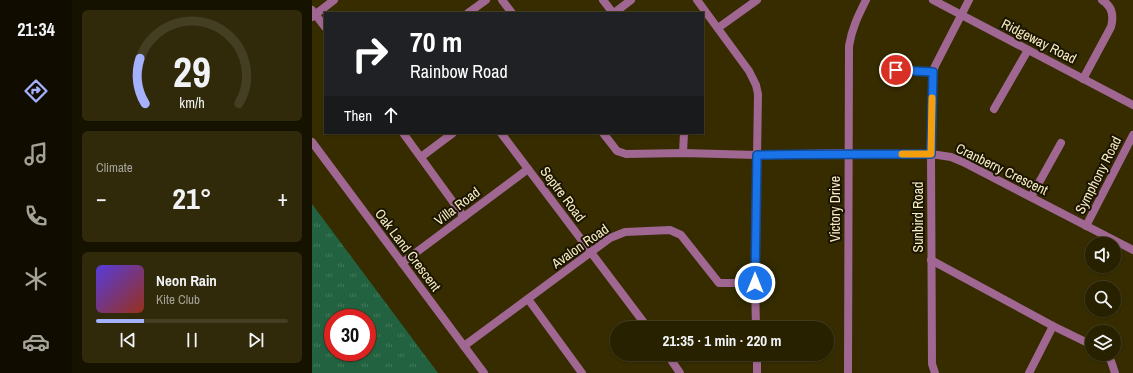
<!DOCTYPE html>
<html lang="en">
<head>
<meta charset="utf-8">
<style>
  :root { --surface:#282100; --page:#30290a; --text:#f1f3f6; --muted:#a5a399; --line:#443e22; --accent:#a5b1fc }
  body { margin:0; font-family:"Archivo Narrow",sans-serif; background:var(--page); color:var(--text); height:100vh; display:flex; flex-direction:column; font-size:15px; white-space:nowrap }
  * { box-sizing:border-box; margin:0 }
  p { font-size:13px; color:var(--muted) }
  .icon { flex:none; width:22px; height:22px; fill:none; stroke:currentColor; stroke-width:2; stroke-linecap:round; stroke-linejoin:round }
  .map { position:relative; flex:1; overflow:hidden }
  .details { display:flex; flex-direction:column; gap:10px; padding:10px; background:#161200; width:240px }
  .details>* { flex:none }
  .guide { position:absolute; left:12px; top:12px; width:380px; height:122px; border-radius:0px; box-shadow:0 1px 3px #0004,0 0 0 1px var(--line); background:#202124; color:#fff; overflow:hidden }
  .controls { position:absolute; left:773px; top:237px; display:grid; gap:8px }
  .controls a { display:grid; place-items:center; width:36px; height:36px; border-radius:50%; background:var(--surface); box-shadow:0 1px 3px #0004,0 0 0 1px var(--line); font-size:20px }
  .speed { position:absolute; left:12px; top:309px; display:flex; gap:8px; font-size:20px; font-weight:700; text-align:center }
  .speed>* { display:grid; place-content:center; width:52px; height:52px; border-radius:50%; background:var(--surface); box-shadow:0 1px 3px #0004,0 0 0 1px var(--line); line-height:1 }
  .speed .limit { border:6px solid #d22; background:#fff; color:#111 }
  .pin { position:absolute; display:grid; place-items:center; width:34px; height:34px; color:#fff; margin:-17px; border:2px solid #fff; border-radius:50%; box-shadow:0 1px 4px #0007 }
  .me { position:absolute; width:44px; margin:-22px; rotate:0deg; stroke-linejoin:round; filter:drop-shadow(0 0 3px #0008) }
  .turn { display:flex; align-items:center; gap:14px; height:84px; padding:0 20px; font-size:18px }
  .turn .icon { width:52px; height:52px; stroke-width:2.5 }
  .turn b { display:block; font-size:28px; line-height:34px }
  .then { display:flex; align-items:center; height:38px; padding:0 20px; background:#0003; gap:8px; font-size:15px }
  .big { font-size:30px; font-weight:700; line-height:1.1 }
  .details .tile { flex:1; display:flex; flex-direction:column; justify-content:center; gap:6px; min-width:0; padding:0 14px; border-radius:6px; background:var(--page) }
  .details .dial { align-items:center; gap:0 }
  .dial svg { height:104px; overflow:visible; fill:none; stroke:var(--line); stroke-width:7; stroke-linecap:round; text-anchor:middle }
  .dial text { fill:var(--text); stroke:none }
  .song { display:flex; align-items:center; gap:12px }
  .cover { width:48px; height:48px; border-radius:6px; background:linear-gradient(135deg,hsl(250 70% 55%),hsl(10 70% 35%)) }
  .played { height:4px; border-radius:2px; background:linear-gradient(90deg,var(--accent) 25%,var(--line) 25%) }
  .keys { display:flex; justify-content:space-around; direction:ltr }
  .heat { display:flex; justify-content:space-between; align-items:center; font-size:22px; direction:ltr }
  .trip { position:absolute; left:298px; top:321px; width:224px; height:40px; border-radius:20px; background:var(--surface); box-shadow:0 1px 3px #0004,0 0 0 1px var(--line); font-weight:700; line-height:40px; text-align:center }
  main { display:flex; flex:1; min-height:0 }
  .tab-bar { display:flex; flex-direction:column; width:72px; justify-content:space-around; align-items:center; background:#100d00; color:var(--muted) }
  .tab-bar .icon { width:28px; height:28px }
  .tab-bar .current { color:var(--accent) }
  .tab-bar b { font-size:18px; color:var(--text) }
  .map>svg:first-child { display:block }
  .grass { fill:url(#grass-tufts); fill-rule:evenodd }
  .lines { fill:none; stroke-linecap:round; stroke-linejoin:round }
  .street { stroke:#9f6791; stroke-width:8 }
  .route-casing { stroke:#114b97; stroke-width:10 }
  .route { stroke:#1a73e8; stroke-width:7 }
  .slow { stroke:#f59e0b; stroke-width:7 }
  .labels { text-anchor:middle; stroke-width:4; stroke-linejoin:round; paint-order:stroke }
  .street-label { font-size:14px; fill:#f5ebc4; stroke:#1b1500 }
</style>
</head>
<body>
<main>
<nav class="tab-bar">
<b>21:34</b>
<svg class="icon current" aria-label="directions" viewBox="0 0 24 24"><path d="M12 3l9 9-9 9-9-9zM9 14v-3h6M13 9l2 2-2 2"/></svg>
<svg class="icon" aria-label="music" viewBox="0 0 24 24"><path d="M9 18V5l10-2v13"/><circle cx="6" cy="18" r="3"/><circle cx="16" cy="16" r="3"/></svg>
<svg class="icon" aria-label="phone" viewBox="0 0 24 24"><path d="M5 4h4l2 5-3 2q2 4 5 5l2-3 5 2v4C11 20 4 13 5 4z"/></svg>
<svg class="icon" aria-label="climate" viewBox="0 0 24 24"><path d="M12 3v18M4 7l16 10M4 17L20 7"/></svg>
<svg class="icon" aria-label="car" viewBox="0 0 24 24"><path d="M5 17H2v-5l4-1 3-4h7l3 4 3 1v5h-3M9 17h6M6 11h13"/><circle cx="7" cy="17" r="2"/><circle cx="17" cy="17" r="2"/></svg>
</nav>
<section class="details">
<div class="tile dial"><svg viewBox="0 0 100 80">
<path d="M14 69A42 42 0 1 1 86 69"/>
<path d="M14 69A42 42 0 0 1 10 34" stroke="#a5b1fc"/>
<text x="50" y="56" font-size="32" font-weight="700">29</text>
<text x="50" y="72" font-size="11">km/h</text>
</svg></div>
<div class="tile"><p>Climate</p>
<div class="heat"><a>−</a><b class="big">21°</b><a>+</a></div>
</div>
<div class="tile">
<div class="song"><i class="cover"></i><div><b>Neon Rain</b><p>Kite Club</p></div></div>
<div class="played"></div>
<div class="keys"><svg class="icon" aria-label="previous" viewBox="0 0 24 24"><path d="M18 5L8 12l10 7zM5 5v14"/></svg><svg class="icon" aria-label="pause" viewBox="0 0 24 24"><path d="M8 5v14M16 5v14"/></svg><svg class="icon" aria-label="next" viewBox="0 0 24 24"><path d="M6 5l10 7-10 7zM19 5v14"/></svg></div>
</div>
</section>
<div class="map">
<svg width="821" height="373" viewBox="0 0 821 373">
  <defs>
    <pattern id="grass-tufts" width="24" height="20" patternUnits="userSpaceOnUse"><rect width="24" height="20" fill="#226240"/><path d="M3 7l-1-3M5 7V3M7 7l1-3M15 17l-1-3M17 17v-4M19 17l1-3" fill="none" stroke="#43795a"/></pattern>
  </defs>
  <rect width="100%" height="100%" fill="#362c00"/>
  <path class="grass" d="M0,204L126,373H0ZM21,318H55V352H21Z"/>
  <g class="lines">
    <g class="street">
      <polyline points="190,0 200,13"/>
      <polyline points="291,0 301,13"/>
      <polyline points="385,0 437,71 444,85 446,94 443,283 444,328"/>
      <polyline points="621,0 821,105"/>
      <polyline points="0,10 13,27"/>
      <polyline points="156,13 174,0"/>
      <polyline points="302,13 319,0"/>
      <polyline points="0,17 22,0"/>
      <polyline points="406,28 445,0"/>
      <polyline points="572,70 621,72"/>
      <path d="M771,79L799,27C802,16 800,6 790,0"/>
      <polyline points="682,109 716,50"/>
      <polyline points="91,133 152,217"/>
      <polyline points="189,133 336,328"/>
      <polyline points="291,133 305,151 314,154 371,153 445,155 526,153 546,154 619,154 639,157 651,162 821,250"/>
      <polyline points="0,142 172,373"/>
      <polyline points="371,153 372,133"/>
      <polyline points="109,157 141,133"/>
      <polyline points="719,197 749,143"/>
      <polyline points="774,226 821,135"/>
      <polyline points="619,260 741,326 780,345"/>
      <polyline points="90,263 216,169"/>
      <polyline points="216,299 270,373"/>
      <polyline points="152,346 298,238 313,232 358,230 369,235 407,283 443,283"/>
      <polyline points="355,354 368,373"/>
      <polyline points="445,354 445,373"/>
      <polyline points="793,354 799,361 803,373"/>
      <path d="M536,373L537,46C540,28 546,16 554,0"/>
      <polyline points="623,373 620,364 619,154 621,72 623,66 657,0"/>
      <polyline points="717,373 741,326"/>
    </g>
  </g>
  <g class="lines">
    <defs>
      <path id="route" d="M443,283L445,155C503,154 561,154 619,154L621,72L584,70"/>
    </defs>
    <use href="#route" class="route-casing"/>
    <use href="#route" class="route"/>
    <polyline class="slow" points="590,154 619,154 620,98"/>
  </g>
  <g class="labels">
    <g class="street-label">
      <text transform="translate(727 41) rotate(27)" y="5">Ridgeway Road</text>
      <text transform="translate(690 169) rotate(26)" y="5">Cranberry Crescent</text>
      <text transform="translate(786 175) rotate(-63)" y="5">Symphony Road</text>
      <text transform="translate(251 194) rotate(53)" y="5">Septre Road</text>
      <text transform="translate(145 206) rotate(-37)" y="5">Villa Road</text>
      <text transform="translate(523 209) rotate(-90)" y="5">Victory Drive</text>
      <text transform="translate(606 217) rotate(-90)" y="5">Sunbird Road</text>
      <text transform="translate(268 246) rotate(-35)" y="5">Avalon Road</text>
      <text transform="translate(96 250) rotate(53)" y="5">Oak Land Crescent</text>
    </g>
  </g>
</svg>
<div class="controls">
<a><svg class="icon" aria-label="sound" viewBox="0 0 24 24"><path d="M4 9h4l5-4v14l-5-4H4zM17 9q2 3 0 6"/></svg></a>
<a><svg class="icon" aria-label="search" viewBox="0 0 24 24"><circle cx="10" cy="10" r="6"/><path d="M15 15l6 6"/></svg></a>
<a><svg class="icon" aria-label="layers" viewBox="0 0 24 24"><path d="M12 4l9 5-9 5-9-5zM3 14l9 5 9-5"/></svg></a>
</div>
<div class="speed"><div class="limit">30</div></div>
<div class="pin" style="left:584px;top:70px;background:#d93025"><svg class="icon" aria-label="arrive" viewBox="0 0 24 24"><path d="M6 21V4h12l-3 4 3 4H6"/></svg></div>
<svg class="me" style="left:443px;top:283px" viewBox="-20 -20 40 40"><circle r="17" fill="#1a73e8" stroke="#fff" stroke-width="3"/><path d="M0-11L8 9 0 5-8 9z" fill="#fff"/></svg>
<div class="trip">21:35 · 1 min · 220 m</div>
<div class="guide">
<div class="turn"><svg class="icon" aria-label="right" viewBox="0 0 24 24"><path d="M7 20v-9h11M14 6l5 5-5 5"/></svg><div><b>70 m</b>Rainbow Road</div></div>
<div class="then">Then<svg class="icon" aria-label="ahead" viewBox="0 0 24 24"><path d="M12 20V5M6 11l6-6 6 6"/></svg></div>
</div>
</div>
</main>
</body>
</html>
